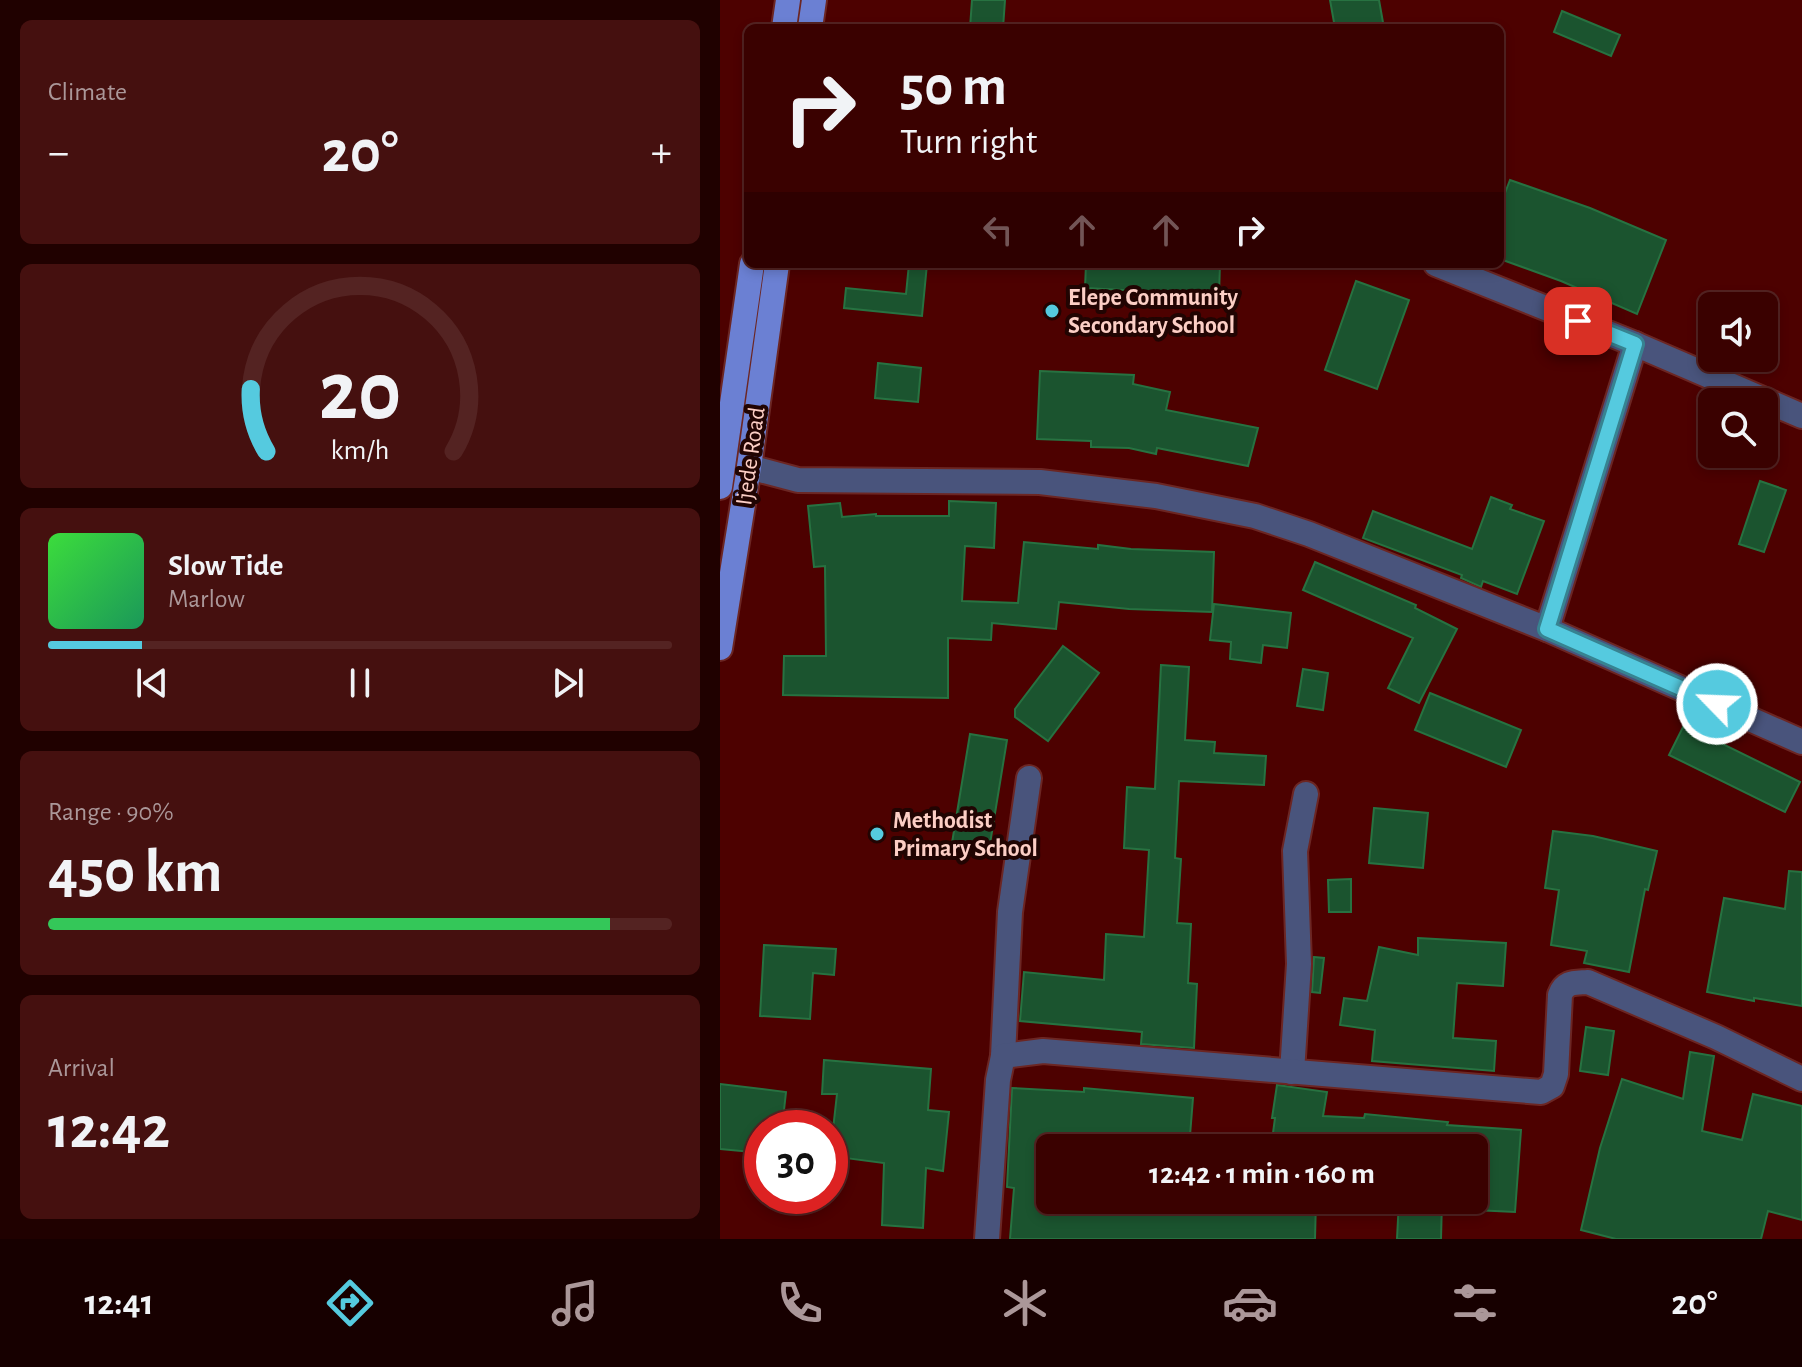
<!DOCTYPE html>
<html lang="en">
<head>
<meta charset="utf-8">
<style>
  :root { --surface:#3a0100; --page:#45100f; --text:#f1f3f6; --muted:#ab9799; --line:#542322; --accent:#55cadf }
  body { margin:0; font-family:"Alegreya Sans",sans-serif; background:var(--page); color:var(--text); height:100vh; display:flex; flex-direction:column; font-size:30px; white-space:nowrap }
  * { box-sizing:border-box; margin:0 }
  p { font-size:26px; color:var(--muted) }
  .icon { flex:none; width:44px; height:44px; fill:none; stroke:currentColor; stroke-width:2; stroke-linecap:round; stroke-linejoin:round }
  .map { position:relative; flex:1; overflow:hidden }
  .details { display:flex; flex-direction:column; gap:20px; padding:20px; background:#200100; width:720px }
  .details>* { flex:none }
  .banner { position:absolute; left:24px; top:24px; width:760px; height:244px; border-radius:12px; box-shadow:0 4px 12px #0003,0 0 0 2px var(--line); background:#3a0100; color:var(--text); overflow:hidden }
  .fabs { position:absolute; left:978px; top:292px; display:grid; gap:16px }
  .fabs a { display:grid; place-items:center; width:80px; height:80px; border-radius:12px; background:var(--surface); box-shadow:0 4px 12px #0003,0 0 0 2px var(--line); font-size:40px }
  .speed { position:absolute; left:24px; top:1110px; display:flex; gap:16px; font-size:40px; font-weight:700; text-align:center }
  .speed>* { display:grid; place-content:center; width:104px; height:104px; border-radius:50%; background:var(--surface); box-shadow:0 4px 12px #0003,0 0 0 2px var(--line); line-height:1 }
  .speed .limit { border:12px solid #d22; background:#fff; color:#111 }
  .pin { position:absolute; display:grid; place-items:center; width:68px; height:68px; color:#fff; margin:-34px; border-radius:16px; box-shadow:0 4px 12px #0006 }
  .me { position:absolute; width:88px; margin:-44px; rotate:294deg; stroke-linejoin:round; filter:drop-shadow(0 0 6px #0008) }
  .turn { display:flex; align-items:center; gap:28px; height:168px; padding:0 24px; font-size:36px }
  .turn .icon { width:104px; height:104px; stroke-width:2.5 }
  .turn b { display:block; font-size:56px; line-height:68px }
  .lanes { display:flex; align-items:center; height:76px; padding:0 24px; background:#0003; justify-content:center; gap:40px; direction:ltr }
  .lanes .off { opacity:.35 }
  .big { font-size:60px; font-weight:700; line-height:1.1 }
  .details .card { flex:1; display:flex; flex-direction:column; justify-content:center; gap:12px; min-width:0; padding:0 28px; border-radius:12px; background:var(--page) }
  .details .dial { align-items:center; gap:0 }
  .dial svg { height:208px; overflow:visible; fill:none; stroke:var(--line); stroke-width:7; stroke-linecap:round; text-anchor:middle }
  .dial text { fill:var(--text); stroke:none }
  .song { display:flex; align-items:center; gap:24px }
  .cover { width:96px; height:96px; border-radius:12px; background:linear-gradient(135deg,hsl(120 70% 55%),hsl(150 70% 35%)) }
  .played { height:8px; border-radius:4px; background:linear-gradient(90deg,var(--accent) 15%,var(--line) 15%) }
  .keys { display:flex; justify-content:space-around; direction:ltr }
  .heat { display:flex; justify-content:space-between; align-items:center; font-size:44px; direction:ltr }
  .charge { height:12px; border-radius:6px; background:linear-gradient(90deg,#34c759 90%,var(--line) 0) }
  .trip { position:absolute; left:316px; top:1134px; width:452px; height:80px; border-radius:12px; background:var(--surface); box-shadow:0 4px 12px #0003,0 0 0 2px var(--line); font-weight:700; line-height:80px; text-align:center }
  .tabs { display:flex; height:128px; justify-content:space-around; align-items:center; background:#170000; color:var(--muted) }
  .tabs .icon { width:56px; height:56px }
  .tabs .current { color:var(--accent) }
  .tabs b { font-size:36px; color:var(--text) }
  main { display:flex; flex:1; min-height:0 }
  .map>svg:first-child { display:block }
  .building { fill:#1b542f; stroke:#277241; stroke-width:2 }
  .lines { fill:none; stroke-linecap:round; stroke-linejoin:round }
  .minor-casing { stroke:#6c2623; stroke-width:28 }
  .major-casing { stroke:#6c2623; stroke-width:28 }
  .minor { stroke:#49547c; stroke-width:24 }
  .major { stroke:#6b80d3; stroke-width:24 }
  .route-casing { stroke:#378391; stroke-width:20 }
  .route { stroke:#55cadf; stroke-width:14 }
  .poi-dot { fill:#55cadf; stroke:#210402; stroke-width:3 }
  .labels { text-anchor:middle; stroke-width:8; stroke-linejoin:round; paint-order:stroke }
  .poi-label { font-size:24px; font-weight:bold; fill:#fccec5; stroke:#210402; text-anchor:start }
  .street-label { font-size:24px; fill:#fccec5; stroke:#210402 }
</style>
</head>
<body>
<main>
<section class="details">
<div class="card"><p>Climate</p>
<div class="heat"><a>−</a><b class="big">20°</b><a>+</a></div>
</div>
<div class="card dial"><svg viewBox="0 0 100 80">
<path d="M14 69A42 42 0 1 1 86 69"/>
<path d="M14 69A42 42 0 0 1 8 45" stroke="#55cadf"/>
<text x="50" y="56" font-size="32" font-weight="700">20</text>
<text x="50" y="72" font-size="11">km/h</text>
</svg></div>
<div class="card">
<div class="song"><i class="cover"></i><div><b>Slow Tide</b><p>Marlow</p></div></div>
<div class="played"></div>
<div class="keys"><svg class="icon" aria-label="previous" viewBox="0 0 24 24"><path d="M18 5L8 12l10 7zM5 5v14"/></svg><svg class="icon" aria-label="pause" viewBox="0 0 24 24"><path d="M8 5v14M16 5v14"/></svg><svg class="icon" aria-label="next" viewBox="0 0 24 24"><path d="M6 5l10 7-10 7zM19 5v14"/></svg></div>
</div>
<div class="card"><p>Range · 90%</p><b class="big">450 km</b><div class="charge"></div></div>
<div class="card"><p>Arrival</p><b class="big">12:42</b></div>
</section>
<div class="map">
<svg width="1082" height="1239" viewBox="0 0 1082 1239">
  <rect width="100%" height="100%" fill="#4d0100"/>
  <g class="building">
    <polygon points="252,0 285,0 283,28 250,28"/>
    <polygon points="610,0 659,0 664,28 615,28"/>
    <polygon points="842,11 900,35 891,56 834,32"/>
    <polygon points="790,180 870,208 946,240 917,314 841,281 780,259 780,206"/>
    <polygon points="189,264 207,264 202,316 124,308 126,288 186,294"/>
    <polygon points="366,264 500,264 499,295 365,288"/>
    <polygon points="636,281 689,300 657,389 605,370"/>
    <polygon points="158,363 201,368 198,402 155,398"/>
    <polygon points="320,371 414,375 413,384 450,392 446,410 538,428 528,466 437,448 436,454 409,448 371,447 371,441 317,439"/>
    <polygon points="1040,481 1066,490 1044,552 1019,544"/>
    <polygon points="771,497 792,505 790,509 824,521 797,594 763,581 761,587 741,578 742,575 643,538 653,511 752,549"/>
    <polygon points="229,501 276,503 274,548 245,546 242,601 298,603 304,542 378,549 378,545 411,549 494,552 492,612 409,609 339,602 336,629 272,623 271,640 228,638 228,698 63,695 64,656 106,656 105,566 94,567 88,506 120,503 122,517 156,514 156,516 229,516"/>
    <polygon points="595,562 696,605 695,608 737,629 699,703 668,688 693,638 583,590"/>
    <polygon points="494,604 571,613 567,648 543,645 541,663 510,659 511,642 490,640"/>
    <polygon points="343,646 379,673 328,741 295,717 295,709"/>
    <polygon points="441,665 469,667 465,740 495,742 494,753 546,756 544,785 459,781 455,858 461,859 457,923 471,924 468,983 477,984 474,1048 421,1044 422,1032 300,1021 304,972 384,980 386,934 424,937 429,850 404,848 407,787 435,789"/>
    <polygon points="583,669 608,673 603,710 577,706"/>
    <polygon points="710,693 801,730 786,767 695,730"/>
    <polygon points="964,725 1080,782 1065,812 949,755"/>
    <polygon points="250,734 287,740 268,856 231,849"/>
    <polygon points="654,808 708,813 703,868 649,863"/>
    <polygon points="833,831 873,836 937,851 928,890 925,889 909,972 864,963 867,951 831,945 839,890 825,888"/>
    <polygon points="1069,871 1082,872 1082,1006 1034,998 1034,1001 987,992 1004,898 1065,909"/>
    <polygon points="631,879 631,912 609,912 608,880"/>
    <polygon points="698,938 786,943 783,986 737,983 733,1038 776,1041 774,1071 652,1061 655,1030 620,1025 624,998 647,1001 659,947 698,955"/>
    <polygon points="44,945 116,949 114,975 93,973 90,1019 40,1016"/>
    <polygon points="594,957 604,958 600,993 592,992"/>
    <polygon points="866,1027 894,1031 888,1075 860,1071"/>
    <polygon points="970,1052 994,1056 982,1131 1022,1140 1033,1094 1082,1106 1082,1220 1048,1211 1041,1239 896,1239 861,1230 880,1148 902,1079 963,1099"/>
    <polygon points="104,1060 211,1069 208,1110 229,1112 223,1171 206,1168 203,1228 162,1225 164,1163 110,1156 117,1094 102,1094"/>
    <polygon points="0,1084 66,1092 62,1128 42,1128 42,1153 0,1149"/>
    <polygon points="557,1085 607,1092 603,1116 644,1118 645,1114 728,1122 727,1125 801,1130 795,1212 754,1210 754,1148 551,1148 555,1118 552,1118"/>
    <polygon points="292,1088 364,1092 364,1088 473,1098 469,1148 330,1148 330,1200 398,1200 397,1205 477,1212 477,1208 543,1214 544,1200 596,1200 595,1239 290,1239 294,1188 287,1187"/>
    <polygon points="679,1200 722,1200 721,1239 677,1239"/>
  </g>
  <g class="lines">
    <defs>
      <g id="minor">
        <polyline points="716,264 915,344 1082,416"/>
        <polyline points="29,467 78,480 320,482 436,496 535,516 589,534 827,629 1082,742"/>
        <polyline points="827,629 915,344"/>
        <polyline points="283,1056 290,912 309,778"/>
        <polyline points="572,1072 579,964 575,851 586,794"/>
        <path d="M267,1239L278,1080L283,1056L323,1051L821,1092L832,1086L836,1074L840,995C845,981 855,983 868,982L996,1037L1082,1079"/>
      </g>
      <g id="major">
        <polyline points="64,28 68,0"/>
        <polyline points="90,28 94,0"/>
        <polyline points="0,487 32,264"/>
        <polyline points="0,648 29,467 57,264"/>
      </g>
    </defs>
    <use href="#minor" class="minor-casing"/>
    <use href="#major" class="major-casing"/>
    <use href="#minor" class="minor"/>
    <use href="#major" class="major"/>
  </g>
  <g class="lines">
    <defs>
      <polyline id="route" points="858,321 915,344 827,629 997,704"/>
    </defs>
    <use href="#route" class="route-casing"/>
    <use href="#route" class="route"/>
  </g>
  <g class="poi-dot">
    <circle cx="332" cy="311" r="8"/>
    <circle cx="157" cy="834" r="8"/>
  </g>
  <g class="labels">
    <g class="poi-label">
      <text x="348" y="305">Elepe Community<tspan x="348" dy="28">Secondary School</tspan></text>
      <text x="173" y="828">Methodist<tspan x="173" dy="28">Primary School</tspan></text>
    </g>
    <g class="street-label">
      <text transform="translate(30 456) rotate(-82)" y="8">Ijede Road</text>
    </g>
  </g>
</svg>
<div class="fabs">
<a><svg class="icon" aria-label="sound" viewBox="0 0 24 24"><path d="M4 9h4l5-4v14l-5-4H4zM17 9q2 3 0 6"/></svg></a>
<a><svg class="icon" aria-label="search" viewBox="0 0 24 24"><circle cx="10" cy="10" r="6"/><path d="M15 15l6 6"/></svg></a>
</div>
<div class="speed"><div class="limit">30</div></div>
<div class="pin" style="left:858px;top:321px;background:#d93025"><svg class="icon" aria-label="arrive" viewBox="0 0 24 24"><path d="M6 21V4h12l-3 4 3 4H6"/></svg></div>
<svg class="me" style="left:997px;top:704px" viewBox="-20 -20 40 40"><circle r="17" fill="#55cadf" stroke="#fff" stroke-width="3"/><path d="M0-11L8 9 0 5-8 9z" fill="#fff"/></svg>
<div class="trip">12:42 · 1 min · 160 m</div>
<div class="banner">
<div class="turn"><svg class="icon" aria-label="right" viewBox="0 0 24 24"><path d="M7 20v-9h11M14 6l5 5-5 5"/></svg><div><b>50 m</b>Turn right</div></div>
<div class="lanes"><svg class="icon off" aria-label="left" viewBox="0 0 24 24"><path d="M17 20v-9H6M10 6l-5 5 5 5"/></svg><svg class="icon off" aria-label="ahead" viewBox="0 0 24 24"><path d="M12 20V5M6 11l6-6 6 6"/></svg><svg class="icon off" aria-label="ahead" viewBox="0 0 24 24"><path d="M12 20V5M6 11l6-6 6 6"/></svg><svg class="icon" aria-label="right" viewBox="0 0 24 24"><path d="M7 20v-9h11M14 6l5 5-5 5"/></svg></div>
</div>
</div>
</main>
<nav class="tabs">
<b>12:41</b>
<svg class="icon current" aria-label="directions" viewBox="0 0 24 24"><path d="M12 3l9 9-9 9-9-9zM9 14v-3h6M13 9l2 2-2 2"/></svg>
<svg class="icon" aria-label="music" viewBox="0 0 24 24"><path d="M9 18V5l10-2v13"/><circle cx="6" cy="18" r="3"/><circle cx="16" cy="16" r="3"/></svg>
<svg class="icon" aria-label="phone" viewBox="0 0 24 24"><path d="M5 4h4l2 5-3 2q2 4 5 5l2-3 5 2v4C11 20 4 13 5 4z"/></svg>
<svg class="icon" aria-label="climate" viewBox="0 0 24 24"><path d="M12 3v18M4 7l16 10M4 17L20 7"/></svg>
<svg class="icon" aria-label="car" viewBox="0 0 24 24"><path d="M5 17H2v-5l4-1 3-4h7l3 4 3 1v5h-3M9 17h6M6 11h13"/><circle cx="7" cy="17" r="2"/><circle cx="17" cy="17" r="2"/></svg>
<svg class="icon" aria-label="filters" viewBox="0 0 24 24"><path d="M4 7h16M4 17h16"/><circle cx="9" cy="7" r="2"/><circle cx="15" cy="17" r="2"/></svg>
<b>20°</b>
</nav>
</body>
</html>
